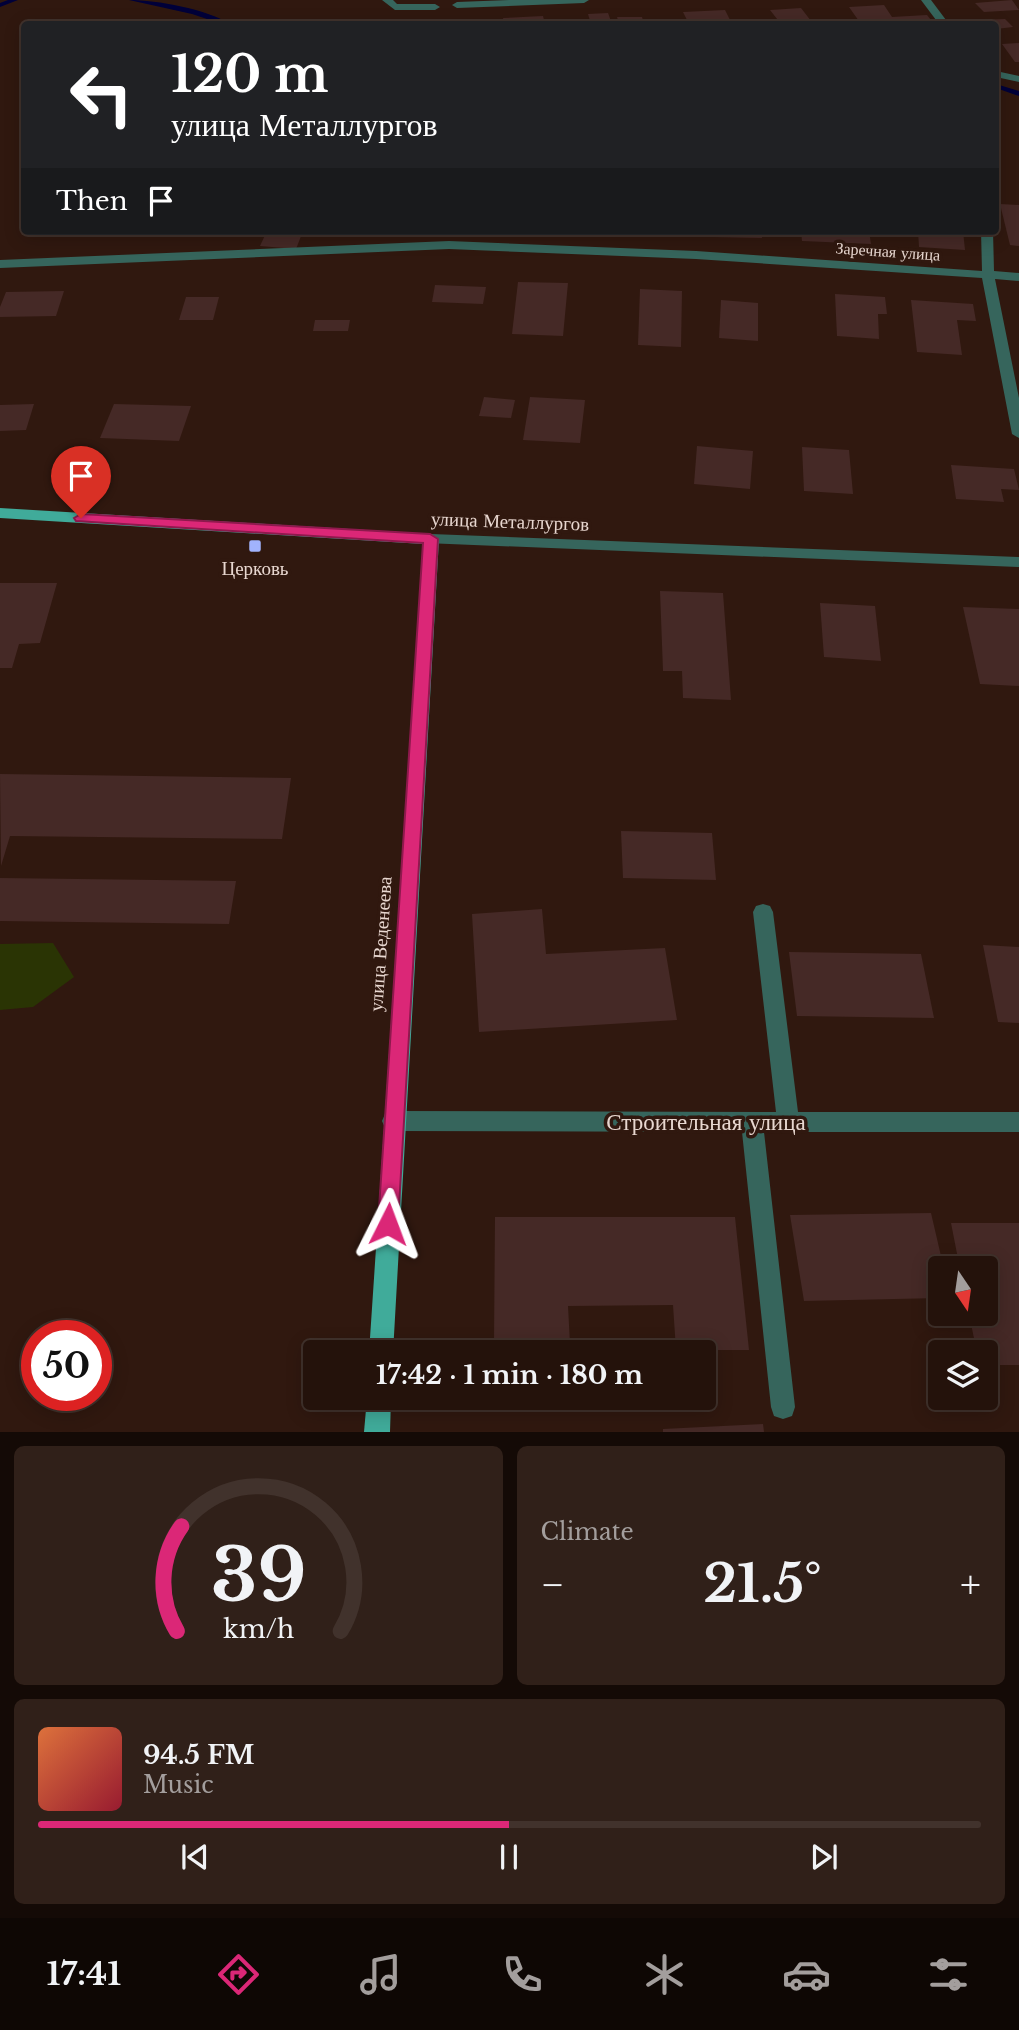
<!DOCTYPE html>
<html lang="en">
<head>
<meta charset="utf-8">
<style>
  :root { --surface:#24120b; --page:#302019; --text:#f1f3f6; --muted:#a39e9d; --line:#41322c; --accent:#db2777 }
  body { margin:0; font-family:"Libre Baskerville",serif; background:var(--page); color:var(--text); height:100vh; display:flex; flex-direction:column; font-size:26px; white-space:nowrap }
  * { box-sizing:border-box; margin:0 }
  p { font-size:23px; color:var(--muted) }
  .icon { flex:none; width:38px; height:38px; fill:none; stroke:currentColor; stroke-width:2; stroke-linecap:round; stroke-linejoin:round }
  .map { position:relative; height:1432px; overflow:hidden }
  .details { display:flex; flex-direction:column; gap:14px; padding:14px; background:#140a06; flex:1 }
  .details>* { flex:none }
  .top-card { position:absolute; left:21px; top:21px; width:978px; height:214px; border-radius:7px; box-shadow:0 4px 18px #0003,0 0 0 2px var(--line); background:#202124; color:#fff; overflow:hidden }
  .needle { width:46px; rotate:167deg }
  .controls { position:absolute; left:928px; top:1256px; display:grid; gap:14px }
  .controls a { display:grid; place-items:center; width:70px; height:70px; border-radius:7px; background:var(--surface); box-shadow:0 4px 18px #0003,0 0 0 2px var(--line); font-size:35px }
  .speed { position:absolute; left:21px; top:1320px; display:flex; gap:14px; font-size:35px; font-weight:700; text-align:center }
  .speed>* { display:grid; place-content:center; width:91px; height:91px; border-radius:50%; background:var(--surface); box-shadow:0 4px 18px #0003,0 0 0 2px var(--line); line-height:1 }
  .speed .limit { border:10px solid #d22; background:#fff; color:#111 }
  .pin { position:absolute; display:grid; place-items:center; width:60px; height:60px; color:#fff; margin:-72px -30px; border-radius:50% 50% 50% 0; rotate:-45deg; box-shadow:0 0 7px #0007 }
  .pin .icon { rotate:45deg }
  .me { position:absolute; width:77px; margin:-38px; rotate:3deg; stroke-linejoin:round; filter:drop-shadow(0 0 5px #0008) }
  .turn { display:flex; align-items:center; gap:24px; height:147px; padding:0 35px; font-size:32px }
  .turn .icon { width:91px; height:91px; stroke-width:2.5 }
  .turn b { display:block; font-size:49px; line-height:60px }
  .then { display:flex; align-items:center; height:66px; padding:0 35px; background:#0003; gap:14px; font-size:26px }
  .big { font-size:52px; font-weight:800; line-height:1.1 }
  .details .card { flex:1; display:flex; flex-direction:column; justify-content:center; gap:10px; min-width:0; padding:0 24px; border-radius:10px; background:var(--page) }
  .details .dial { align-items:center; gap:0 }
  .dial svg { height:182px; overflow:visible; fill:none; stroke:var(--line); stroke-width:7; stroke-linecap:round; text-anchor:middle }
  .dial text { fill:var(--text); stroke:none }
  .song { display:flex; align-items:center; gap:21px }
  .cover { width:84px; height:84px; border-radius:10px; background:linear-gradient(135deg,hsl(20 70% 55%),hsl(350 70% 35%)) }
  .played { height:7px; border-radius:4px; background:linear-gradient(90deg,var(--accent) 50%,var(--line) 50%) }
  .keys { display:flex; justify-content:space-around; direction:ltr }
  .heat { display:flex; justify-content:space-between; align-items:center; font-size:38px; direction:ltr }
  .details .tiles { flex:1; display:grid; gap:14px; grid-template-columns:1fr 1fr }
  .card:last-child { grid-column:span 2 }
  .trip { position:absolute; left:303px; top:1340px; width:413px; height:70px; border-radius:7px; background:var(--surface); box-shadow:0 4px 18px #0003,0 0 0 2px var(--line); font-weight:800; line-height:70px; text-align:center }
  .tab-bar { display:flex; height:112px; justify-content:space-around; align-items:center; background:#0e0704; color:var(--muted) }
  .tab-bar .icon { width:49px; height:49px }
  .tab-bar .selected { color:var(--accent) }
  .tab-bar b { font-size:32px; color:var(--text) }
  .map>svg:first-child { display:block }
  .green { fill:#2a3404 }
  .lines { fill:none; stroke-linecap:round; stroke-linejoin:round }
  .stream { fill:#000039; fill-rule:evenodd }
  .building { fill:#452926 }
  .minor { fill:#36655c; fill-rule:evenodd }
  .major { fill:#40ab9a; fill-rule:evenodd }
  .route { fill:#db2777; stroke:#8e194d; stroke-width:2 }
  .poi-dot { fill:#a1b3fd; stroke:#30180f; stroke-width:2.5 }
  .labels { text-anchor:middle; stroke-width:7; stroke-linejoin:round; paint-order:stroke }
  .far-street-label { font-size:16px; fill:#e8d7d0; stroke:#30180f }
  .street-label { font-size:19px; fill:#e8d7d0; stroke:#30180f }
  .poi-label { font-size:19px; fill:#e8d7d0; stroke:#30180f }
  .near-street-label { font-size:23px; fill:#e8d7d0; stroke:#30180f }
</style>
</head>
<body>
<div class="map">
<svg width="1019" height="1432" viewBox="0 0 1019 1432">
  <rect width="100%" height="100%" fill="#30180f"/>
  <polygon class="green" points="53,943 74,977 33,1007 0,1010 0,944"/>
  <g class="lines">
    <g class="stream">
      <polygon points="8,0 18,0 0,7 0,3"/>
      <path d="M129,0C158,0 205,9 231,24H222L192,14Z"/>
      <polygon points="996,84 1019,91 1019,96 996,88"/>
    </g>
  </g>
  <g class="building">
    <polygon points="1012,0 1019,10 984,12 975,3"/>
    <polygon points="884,5 892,17 927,15 934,24 861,24 849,7"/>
    <polygon points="801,8 811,21 817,20 820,24 781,24 770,10"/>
    <polygon points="725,10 732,24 689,24 683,12"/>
    <polygon points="608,13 612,24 591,24 588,14"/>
    <polygon points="543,16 545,24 504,24 503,18"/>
    <polygon points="617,17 642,17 644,24 619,24"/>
    <polygon points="1005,19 1013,27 996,29 996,24 983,24 980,20"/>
    <polygon points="1019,43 1019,62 1015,62 1002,44"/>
    <polygon points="1000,204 1019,205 1019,246 1010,245"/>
    <polygon points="267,231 303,231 296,249 260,246"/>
    <polygon points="660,231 699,231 699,236 660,234"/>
    <polygon points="713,231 761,231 762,238 713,237"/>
    <polygon points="801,231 869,231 871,244 802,241"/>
    <polygon points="918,231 963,231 965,250 919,247"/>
    <polygon points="518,282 568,283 563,336 512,334"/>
    <polygon points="435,285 486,287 483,304 432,302"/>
    <polygon points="640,289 682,291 681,347 638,345"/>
    <polygon points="64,291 56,316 0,317 0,307 6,292"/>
    <polygon points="835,294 885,297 887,314 878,314 879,339 837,336"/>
    <polygon points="186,297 219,297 213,320 179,320"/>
    <polygon points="721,300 758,303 758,341 719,338"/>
    <polygon points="911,300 973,304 976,321 957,320 962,355 917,352"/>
    <polygon points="315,320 350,320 348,331 313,331"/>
    <polygon points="484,397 515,400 511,418 479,416"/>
    <polygon points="530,397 585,400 580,443 523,440"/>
    <polygon points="34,404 26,430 0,431 0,405"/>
    <polygon points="114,404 191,406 179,441 100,438"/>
    <polygon points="697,446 753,451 750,489 694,484"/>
    <polygon points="802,447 849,450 853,494 804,491"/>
    <polygon points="951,465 1014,469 1019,490 1001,489 1004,502 956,499"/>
    <polygon points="0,583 57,583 40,643 19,644 12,668 0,668"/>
    <polygon points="660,591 723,593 731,700 683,698 682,671 663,671"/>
    <polygon points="820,603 875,606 881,661 824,657"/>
    <polygon points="963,607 1019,609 1019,686 980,684"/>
    <polygon points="0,774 291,778 282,839 10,836 1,866"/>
    <polygon points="621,831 712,833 716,880 623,878"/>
    <polygon points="0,878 236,881 229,924 0,921"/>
    <polygon points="542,909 546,954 665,948 677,1020 479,1032 472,914"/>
    <polygon points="983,945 1019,947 1019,1023 998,1022"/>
    <polygon points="789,952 921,954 934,1018 797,1016"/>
    <polygon points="931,1213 944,1269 940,1269 940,1298 804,1301 790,1215"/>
    <polygon points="495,1217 735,1217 749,1350 676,1350 673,1305 568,1306 570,1344 494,1344"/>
    <polygon points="951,1223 1019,1223 1019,1365 985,1365 985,1353 977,1353 969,1314 985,1314 985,1269 960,1269"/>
    <polygon points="763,1424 764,1432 663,1432 663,1429"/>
  </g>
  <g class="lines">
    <g class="minor">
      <polygon points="382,0 393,0 397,4 435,4 440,7 435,10 395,10"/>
      <polygon points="509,0 589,0 584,3 457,8 452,5 457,2"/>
      <polygon points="921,0 931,0 949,24 939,24"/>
      <polygon points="996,71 1019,76 1019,82 996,77"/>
      <polygon points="981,231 993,231 994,271 1019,273 1019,281 995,279 1019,398 1019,438 1012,434 982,278 696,259 449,249 0,268 0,260 449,241 696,251 982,271"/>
      <polygon points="431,534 1019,557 1019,567 425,543 423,539 425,535"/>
      <polygon points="763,904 770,906 773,912 798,1112 1019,1112 1019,1132 764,1132 795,1407 792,1416 783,1419 774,1416 771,1407 742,1132 393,1131 385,1128 382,1121 385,1114 393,1111 776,1112 753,912 756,906"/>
    </g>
    <g class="major">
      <polygon points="0,508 431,534 439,539 393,1353 369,1353 423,544 0,518"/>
      <polygon points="367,1398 391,1398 390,1432 364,1432"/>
    </g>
  </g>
  <polygon class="route" points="81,514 430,534 438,539 398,1224 395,1231 388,1234 381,1231 378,1224 423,543 76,521 74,518"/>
  <rect class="poi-dot" x="248" y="539" width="14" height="14" rx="3.5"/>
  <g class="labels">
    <g class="far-street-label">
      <text transform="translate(888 251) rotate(4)" y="6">Заречная улица</text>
    </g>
    <g class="street-label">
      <text transform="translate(510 521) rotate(2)" y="7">улица Металлургов</text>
      <text transform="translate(380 944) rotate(-86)" y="7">улица Веденеева</text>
    </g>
    <g class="poi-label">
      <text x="255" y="575">Церковь</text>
    </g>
    <g class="near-street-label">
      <text x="706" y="1130">Строительная улица</text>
    </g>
  </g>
</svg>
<div class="controls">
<a><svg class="needle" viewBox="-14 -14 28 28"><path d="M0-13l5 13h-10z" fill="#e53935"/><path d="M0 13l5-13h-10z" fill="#a39e9d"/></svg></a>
<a><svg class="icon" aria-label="layers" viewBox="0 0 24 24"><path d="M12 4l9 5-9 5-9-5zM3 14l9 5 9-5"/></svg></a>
</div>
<div class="speed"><div class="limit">50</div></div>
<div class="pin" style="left:81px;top:518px;background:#d93025"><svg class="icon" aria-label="arrive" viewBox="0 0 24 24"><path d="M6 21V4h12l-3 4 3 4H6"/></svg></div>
<svg class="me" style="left:388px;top:1224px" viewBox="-20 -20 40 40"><path d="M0-17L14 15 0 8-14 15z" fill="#db2777" stroke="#fff" stroke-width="4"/></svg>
<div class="trip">17:42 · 1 min · 180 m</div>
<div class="top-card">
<div class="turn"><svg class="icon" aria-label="left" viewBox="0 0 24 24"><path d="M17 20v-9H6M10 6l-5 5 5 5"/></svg><div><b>120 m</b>улица Металлургов</div></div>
<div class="then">Then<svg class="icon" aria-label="arrive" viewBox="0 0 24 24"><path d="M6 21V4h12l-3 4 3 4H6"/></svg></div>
</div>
</div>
<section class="details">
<div class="tiles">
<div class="card dial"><svg viewBox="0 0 100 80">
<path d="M14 69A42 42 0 1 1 86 69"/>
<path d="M14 69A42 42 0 0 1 16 23" stroke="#db2777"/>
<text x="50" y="56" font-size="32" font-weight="700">39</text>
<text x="50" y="72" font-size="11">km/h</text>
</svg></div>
<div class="card"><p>Climate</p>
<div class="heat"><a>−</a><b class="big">21.5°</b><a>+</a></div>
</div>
<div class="card">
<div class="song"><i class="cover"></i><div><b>94.5 FM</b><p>Music</p></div></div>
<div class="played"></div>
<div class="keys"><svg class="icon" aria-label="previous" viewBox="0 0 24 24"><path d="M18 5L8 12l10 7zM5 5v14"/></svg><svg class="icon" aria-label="pause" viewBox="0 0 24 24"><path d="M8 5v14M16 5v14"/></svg><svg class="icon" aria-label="next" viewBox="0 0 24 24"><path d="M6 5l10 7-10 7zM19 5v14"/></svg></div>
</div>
</div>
</section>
<nav class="tab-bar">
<b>17:41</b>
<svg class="icon selected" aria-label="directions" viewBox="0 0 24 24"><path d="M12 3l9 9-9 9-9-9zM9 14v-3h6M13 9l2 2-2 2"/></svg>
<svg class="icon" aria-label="music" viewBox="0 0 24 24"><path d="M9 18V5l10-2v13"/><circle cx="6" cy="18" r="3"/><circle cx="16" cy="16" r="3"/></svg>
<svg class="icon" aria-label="phone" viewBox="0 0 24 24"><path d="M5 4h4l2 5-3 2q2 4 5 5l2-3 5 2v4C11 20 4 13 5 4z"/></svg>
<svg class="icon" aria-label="climate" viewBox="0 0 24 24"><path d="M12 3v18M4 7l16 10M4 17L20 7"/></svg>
<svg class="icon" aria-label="car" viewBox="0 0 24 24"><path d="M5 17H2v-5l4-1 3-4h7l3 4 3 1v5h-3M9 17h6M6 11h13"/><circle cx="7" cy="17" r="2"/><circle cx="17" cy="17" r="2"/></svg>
<svg class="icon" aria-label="filters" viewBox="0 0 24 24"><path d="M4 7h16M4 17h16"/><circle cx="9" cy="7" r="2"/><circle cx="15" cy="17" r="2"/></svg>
</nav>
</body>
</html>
